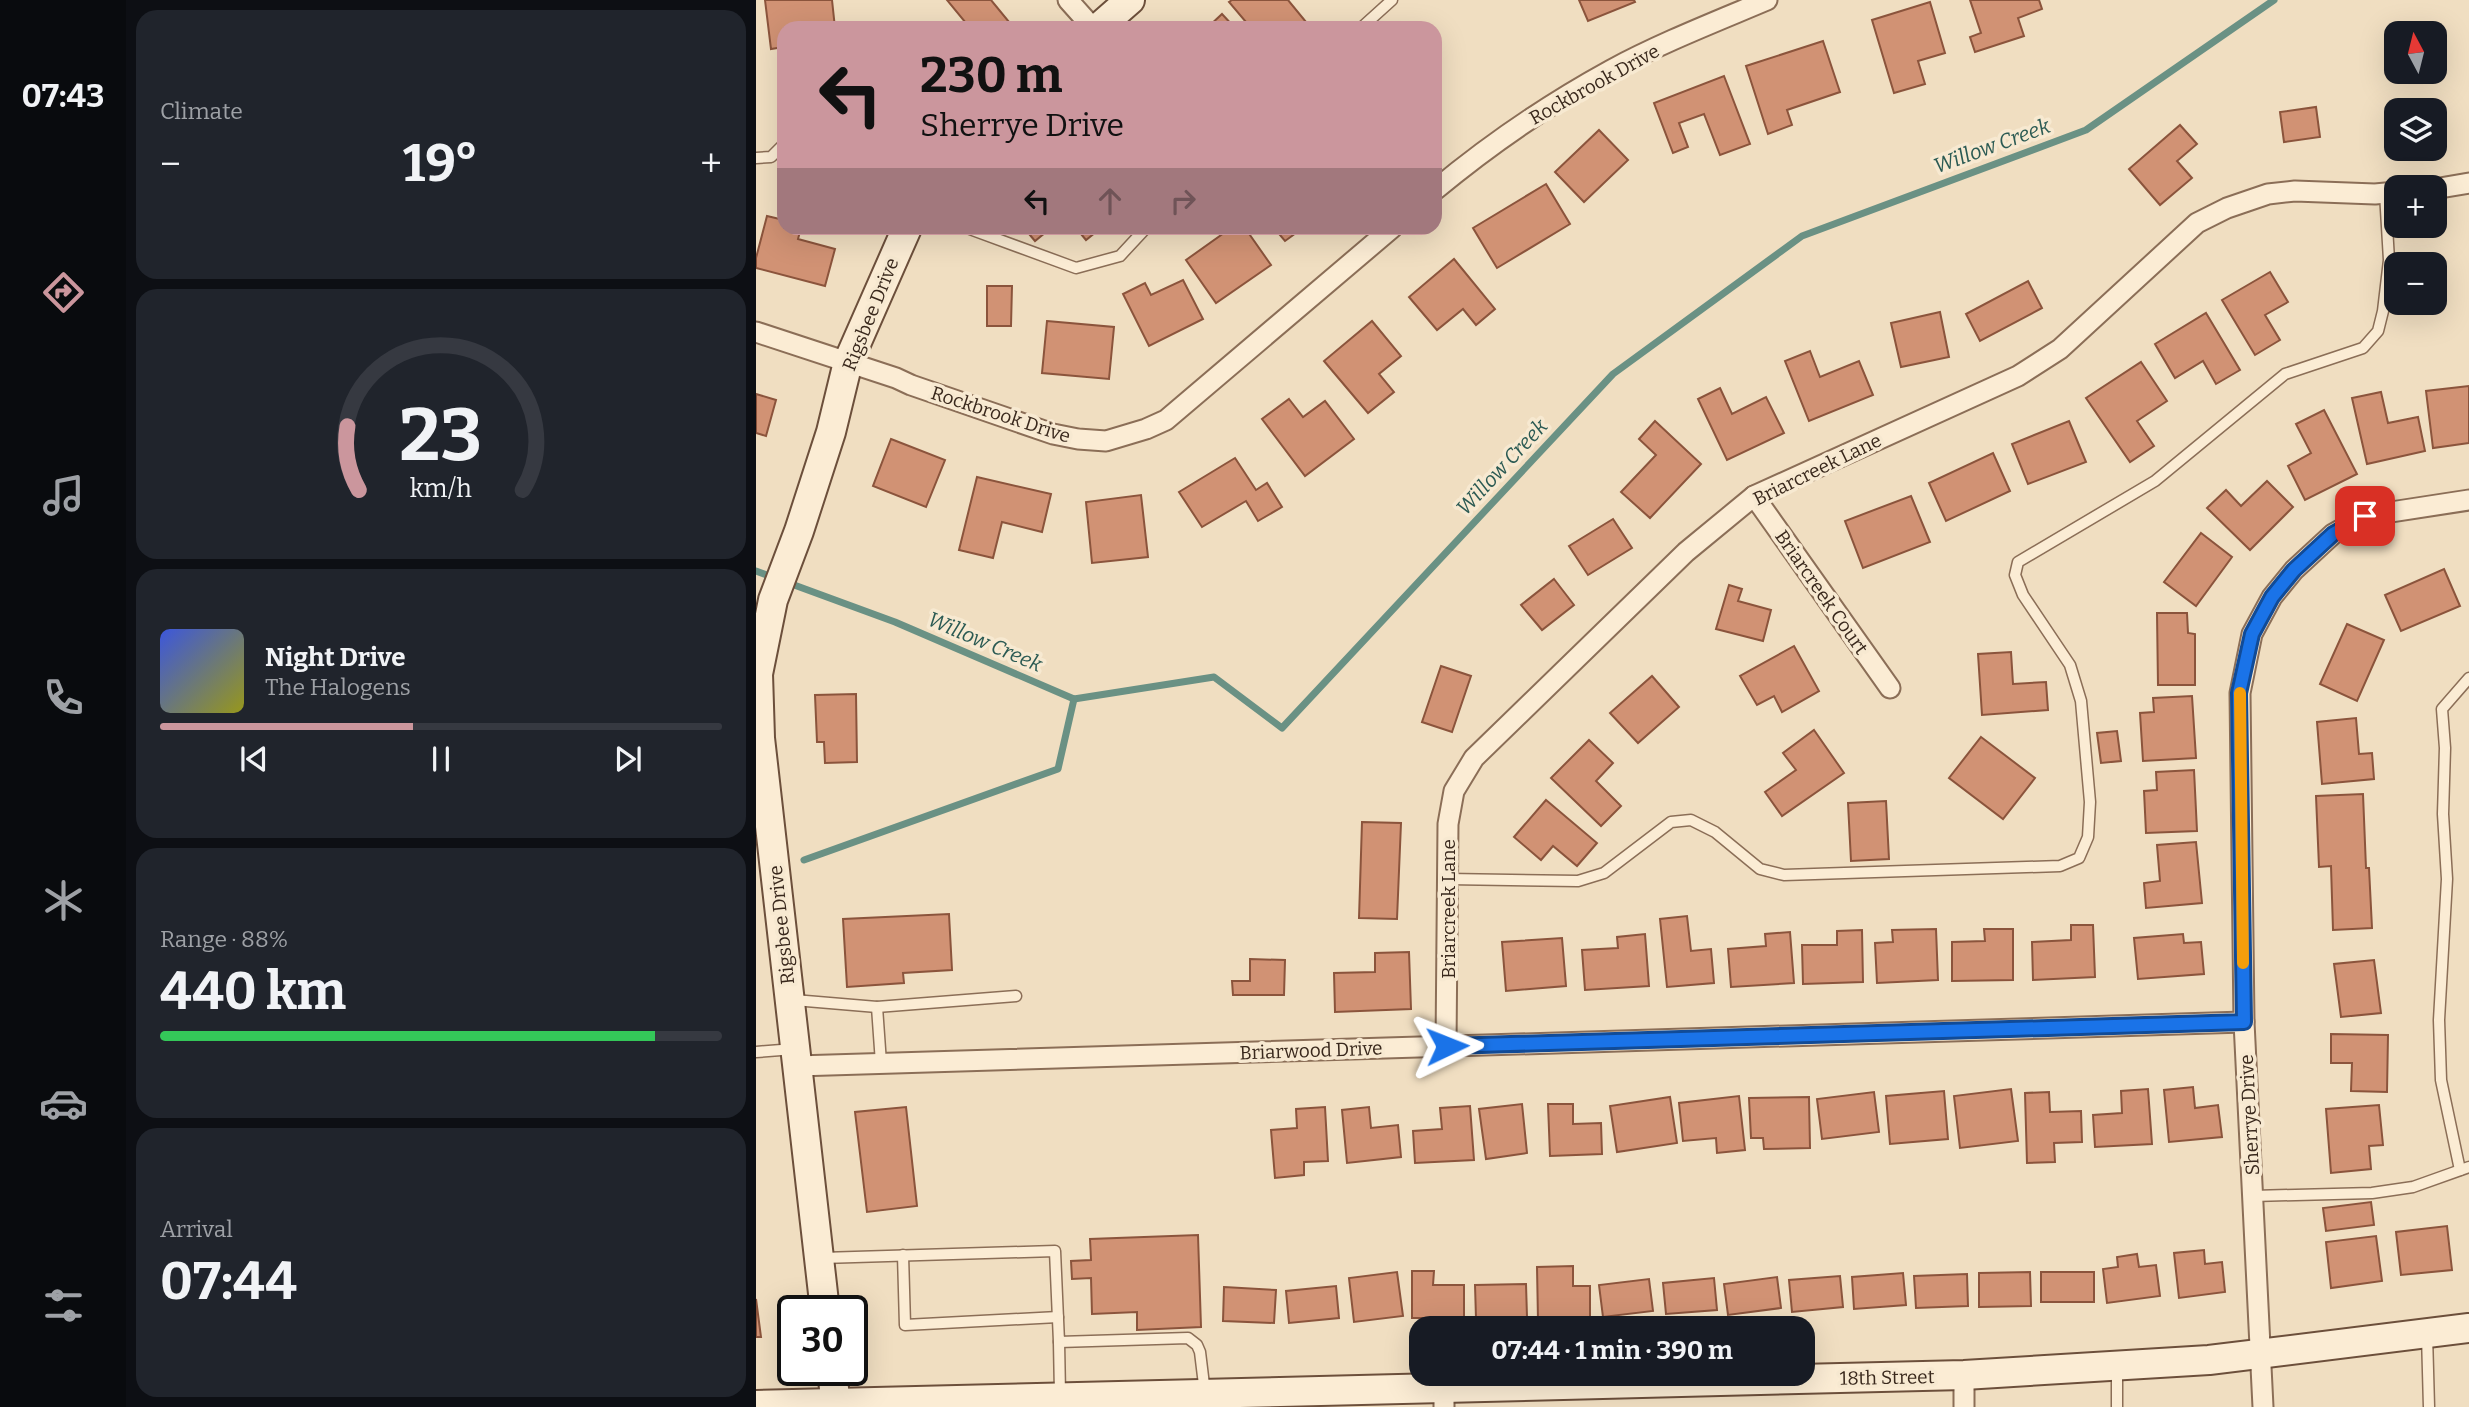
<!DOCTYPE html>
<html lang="en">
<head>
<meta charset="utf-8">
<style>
  :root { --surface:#171b24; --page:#20242c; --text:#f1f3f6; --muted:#9ea1a6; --line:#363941; --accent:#cb969d }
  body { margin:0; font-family:Bitter,serif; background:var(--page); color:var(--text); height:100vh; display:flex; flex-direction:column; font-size:26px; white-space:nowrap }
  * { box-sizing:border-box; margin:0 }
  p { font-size:23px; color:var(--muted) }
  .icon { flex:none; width:38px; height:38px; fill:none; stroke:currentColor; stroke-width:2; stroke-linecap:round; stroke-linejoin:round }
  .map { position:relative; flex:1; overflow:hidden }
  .details { display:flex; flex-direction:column; gap:10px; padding:10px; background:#0d0f14; width:630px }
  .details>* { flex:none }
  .top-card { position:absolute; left:21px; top:21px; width:665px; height:214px; border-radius:21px; box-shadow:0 7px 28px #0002; background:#cb969d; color:#111; overflow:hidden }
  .needle { width:46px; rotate:353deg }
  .buttons { position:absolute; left:1628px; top:21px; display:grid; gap:14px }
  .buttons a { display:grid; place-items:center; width:63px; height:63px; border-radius:14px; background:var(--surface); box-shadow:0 7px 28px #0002; font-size:35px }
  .speed { position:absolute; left:21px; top:1295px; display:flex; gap:14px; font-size:35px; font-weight:700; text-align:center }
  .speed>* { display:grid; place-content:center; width:91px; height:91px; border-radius:50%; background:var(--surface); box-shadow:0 7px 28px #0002; line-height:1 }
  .speed .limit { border:4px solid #111; border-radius:10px; background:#fff; color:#111 }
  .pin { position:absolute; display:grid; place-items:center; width:60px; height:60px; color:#fff; margin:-30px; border-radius:14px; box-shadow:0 4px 10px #0006 }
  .me { position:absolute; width:77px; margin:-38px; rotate:88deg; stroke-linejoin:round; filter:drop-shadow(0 0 5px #0008) }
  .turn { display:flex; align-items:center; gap:24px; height:147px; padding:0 28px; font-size:32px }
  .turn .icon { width:91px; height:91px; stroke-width:2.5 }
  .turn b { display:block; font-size:49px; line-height:60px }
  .lanes { display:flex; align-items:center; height:66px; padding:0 28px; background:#0003; justify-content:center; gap:35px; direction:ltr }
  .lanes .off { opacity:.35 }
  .big { font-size:52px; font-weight:700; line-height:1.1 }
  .details .widget { flex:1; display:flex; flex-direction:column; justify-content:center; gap:10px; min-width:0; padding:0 24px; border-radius:21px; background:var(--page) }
  .details .dial { align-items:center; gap:0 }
  .dial svg { height:182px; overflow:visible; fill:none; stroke:var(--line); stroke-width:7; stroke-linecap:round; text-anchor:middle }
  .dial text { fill:var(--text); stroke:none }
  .song { display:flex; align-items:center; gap:21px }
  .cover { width:84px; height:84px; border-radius:10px; background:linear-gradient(135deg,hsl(230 70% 55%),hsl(60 70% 35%)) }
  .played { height:7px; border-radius:4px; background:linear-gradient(90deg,var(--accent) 45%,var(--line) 45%) }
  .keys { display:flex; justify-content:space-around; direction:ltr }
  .heat { display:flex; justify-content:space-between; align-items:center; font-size:38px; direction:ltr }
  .charge { height:10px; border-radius:5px; background:linear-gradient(90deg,#34c759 88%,var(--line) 0) }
  .trip { position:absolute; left:653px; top:1316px; width:406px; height:70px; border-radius:21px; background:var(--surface); box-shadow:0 7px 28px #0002; font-weight:700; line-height:70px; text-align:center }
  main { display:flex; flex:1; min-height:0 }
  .menu { display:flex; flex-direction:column; width:126px; justify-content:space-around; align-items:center; background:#090b0e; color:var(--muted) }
  .menu .icon { width:49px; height:49px }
  .menu .current { color:var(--accent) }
  .menu b { font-size:32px; color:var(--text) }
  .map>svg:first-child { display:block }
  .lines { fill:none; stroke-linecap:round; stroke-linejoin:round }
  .stream { stroke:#6a9184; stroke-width:7 }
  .building { fill:#d19274; stroke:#8b543c; stroke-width:2 }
  .lane-casing { stroke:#8b6e57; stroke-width:13 }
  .street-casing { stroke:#8b6e57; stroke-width:23 }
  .secondary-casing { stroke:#6c4f3b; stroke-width:32 }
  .lane { stroke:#fbecd4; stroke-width:10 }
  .street { stroke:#fbecd4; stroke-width:19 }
  .secondary { stroke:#fbecd4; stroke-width:28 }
  .route-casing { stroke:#114b97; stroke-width:18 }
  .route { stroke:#1a73e8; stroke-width:12 }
  .slow { stroke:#f59e0b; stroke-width:12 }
  .labels { text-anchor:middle; stroke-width:7; stroke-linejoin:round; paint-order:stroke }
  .street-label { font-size:19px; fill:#39281c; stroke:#f7e9d1 }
  .water-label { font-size:21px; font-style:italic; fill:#2b5a53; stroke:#f7e9d1 }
</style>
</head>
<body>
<main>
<nav class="menu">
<b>07:43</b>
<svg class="icon current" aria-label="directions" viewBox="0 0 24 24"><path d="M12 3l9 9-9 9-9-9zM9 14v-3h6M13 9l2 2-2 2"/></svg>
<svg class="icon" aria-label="music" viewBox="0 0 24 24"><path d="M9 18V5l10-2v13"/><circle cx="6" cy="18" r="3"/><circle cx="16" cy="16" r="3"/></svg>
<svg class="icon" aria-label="phone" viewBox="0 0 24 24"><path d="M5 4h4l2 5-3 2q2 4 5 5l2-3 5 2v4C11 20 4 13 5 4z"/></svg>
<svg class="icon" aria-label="climate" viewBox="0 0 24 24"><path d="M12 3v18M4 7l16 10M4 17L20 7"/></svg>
<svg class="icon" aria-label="car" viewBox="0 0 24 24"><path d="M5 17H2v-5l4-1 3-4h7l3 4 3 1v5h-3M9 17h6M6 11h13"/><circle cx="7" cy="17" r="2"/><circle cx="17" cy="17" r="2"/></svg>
<svg class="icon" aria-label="filters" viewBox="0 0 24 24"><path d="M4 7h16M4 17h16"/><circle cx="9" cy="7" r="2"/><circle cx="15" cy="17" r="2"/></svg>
</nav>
<section class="details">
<div class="widget"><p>Climate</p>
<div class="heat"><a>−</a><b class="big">19°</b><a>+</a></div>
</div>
<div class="widget dial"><svg viewBox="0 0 100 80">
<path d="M14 69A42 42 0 1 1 86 69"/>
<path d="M14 69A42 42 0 0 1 9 41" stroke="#cb969d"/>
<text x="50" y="56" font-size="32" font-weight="700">23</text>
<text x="50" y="72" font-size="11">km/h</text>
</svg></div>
<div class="widget">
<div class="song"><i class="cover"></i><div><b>Night Drive</b><p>The Halogens</p></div></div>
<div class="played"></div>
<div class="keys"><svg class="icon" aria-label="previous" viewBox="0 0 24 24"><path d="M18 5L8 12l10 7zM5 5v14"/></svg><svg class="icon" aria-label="pause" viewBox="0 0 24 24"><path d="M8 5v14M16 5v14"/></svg><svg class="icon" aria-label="next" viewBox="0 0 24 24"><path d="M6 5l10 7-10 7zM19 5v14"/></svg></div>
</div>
<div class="widget"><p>Range · 88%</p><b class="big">440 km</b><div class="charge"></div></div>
<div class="widget"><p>Arrival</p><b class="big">07:44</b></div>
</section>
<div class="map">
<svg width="1713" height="1407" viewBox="0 0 1713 1407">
  <rect width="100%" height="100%" fill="#f0dec1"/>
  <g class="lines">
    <g class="stream">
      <polyline points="0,571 19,578"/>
      <polyline points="30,582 139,622 318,699 458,677 526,728 857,374 1046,236 1330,130 1518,0"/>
      <polyline points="48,860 302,769 318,699"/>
    </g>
  </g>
  <g class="building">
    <polygon points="9,0 76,0 79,28 28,28 28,47 15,49"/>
    <polygon points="191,0 235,0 258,28 214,28"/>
    <polygon points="476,0 532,0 555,28 495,28 473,2"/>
    <polygon points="823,0 878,0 879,2 832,21"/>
    <polygon points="1214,0 1283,0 1286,9 1262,18 1268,36 1219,52 1214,37 1225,33"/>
    <polygon points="1174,2 1189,53 1162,61 1169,84 1138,93 1116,20"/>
    <polygon points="466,14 479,28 451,28"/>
    <polygon points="1067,41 1084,92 1031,110 1036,125 1012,134 990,66"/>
    <polygon points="968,76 994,144 964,155 948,114 923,123 932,147 917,153 898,103"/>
    <polygon points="1560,107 1564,137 1528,142 1524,112"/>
    <polygon points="1424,125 1441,144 1421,161 1436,178 1404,205 1373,169"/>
    <polygon points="843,130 872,160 828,202 799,172"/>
    <polygon points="790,184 814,224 741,268 717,228"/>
    <polygon points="11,216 28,220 28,228 45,228 42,239 79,249 69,286 0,268 0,258"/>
    <polygon points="268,228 295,228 279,241"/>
    <polygon points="320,228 345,228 330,240"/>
    <polygon points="475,228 489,228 515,265 460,303 430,260"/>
    <polygon points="518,228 547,228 529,241"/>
    <polygon points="698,259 739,309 720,325 707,309 681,330 653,297"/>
    <polygon points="1514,272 1532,302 1509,315 1524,340 1499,355 1466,300"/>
    <polygon points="427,280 447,319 393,346 367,294 389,283 395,295"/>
    <polygon points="1272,281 1286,308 1224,341 1210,314"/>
    <polygon points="231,286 256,286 255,326 231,326"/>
    <polygon points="1184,312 1193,357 1145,367 1135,323"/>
    <polygon points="1450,313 1484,370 1460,384 1447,361 1419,378 1399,344"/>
    <polygon points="291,321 358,327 353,379 286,373"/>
    <polygon points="616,321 645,356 623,374 638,392 612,413 568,361"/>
    <polygon points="1054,351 1064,377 1103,361 1117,395 1053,421 1029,361"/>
    <polygon points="1385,362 1411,401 1381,421 1398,446 1374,462 1330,398"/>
    <polygon points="1713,386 1713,443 1677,448 1670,391"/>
    <polygon points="964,388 976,414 1010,397 1028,433 971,460 942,399"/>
    <polygon points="1625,392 1632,423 1662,417 1669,451 1611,464 1596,398"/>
    <polygon points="0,394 20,400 10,436 0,433"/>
    <polygon points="533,399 547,417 569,401 598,439 549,476 506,419"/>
    <polygon points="1568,410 1601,474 1549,500 1532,466 1555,453 1540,424"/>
    <polygon points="899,421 945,464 894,518 865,492 900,455 883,439"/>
    <polygon points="1313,421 1330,462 1272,484 1256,444"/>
    <polygon points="135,439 189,460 170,507 117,486"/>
    <polygon points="1237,453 1254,491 1190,521 1173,483"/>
    <polygon points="479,458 500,490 511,483 526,507 502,521 490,501 446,527 423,492"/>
    <polygon points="221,477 295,494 286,532 246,522 237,558 203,550"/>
    <polygon points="1511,481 1537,507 1494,550 1451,508 1470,490 1485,506"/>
    <polygon points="385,495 392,557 336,563 330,502"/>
    <polygon points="1155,496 1174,542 1107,568 1089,521"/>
    <polygon points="857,519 876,548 832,575 813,546"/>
    <polygon points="1445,533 1476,557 1440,606 1408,582"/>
    <polygon points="1688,569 1704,606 1645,631 1629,595"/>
    <polygon points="798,579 818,605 786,630 765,605"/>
    <polygon points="973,585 986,589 982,601 1015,610 1007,641 960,629"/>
    <polygon points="1401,613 1431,613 1432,633 1439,634 1439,685 1402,685"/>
    <polygon points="1591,624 1628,640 1601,701 1564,684"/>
    <polygon points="1038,646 1063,691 1026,712 1018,696 1001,705 984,676"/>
    <polygon points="1255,652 1257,684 1290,682 1292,710 1226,715 1222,654"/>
    <polygon points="685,666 715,676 696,732 666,722"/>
    <polygon points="896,676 923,707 882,743 854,713"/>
    <polygon points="100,694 101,762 69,763 68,742 61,742 59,695"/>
    <polygon points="1436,696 1440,758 1387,761 1384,713 1398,712 1397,698"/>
    <polygon points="1600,718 1603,754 1616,753 1618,779 1566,784 1561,722"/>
    <polygon points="1058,730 1088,773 1026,816 1009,792 1040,770 1027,753"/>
    <polygon points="1361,731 1365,761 1345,763 1341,733"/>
    <polygon points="1225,737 1279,778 1247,819 1193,778"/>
    <polygon points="833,740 857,763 840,781 865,806 845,826 795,778"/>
    <polygon points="1438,770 1441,831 1390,833 1388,791 1401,790 1400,772"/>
    <polygon points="1607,794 1610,868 1613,868 1616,928 1577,930 1575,866 1563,867 1560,796"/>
    <polygon points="790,800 841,843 821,866 797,846 785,860 758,837"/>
    <polygon points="1130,801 1133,859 1095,861 1092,803"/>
    <polygon points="606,822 645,823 641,919 603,918"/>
    <polygon points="1440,842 1446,903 1390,908 1388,883 1404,881 1401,845"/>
    <polygon points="193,914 196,970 147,973 148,983 91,987 87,919"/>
    <polygon points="931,916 935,951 955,949 958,983 911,987 904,919"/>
    <polygon points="1315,925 1337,925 1339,977 1277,980 1276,942 1315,940"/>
    <polygon points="1180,929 1182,980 1121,983 1119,943 1137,942 1136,930"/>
    <polygon points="1228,929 1257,929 1257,980 1196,981 1196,942 1229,941"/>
    <polygon points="1106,930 1107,982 1047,984 1046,945 1081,945 1081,931"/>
    <polygon points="1034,932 1038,983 975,987 972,949 1010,946 1009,934"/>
    <polygon points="889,934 893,986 829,990 826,950 862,948 861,937"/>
    <polygon points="1427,934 1428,943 1445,942 1448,974 1382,979 1378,938"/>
    <polygon points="806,938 810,986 750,991 746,942"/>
    <polygon points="653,952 655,1009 579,1012 578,973 619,972 619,953"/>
    <polygon points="494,959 529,960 528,995 477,995 476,981 494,981"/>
    <polygon points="1618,960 1625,1013 1585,1017 1578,964"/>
    <polygon points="1575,1034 1632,1035 1631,1092 1595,1091 1596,1063 1575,1063"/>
    <polygon points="1437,1087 1439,1108 1462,1105 1466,1137 1413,1142 1408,1090"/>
    <polygon points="1255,1089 1262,1141 1204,1148 1198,1096"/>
    <polygon points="1392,1089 1396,1144 1339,1147 1337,1115 1366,1113 1365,1091"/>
    <polygon points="1188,1091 1192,1139 1134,1144 1130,1096"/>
    <polygon points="1118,1092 1123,1132 1066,1139 1061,1099"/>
    <polygon points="1293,1092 1294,1112 1325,1111 1326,1142 1298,1143 1299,1162 1271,1163 1269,1093"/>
    <polygon points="983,1096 989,1150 961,1153 960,1138 927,1141 923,1103"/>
    <polygon points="914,1097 921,1143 861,1152 854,1106"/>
    <polygon points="1053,1097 1054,1148 1008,1149 1007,1138 995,1138 993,1098"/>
    <polygon points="766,1104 771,1153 730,1159 723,1109"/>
    <polygon points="792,1104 817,1104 817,1124 845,1123 846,1154 794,1156"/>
    <polygon points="1623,1105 1627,1145 1613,1146 1615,1169 1575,1173 1570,1109"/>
    <polygon points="714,1106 718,1160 659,1163 657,1131 686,1129 684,1108"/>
    <polygon points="150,1107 161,1206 111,1212 99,1112"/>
    <polygon points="569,1107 572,1161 548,1162 548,1175 519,1178 515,1130 541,1128 540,1109"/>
    <polygon points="613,1107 615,1128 642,1125 645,1157 591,1163 586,1110"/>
    <polygon points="1615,1202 1618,1225 1570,1231 1567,1208"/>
    <polygon points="1691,1226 1696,1270 1645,1275 1640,1232"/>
    <polygon points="442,1235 445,1327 381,1330 381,1312 336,1314 335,1278 316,1279 315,1261 335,1260 334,1239"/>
    <polygon points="1620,1236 1626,1281 1575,1288 1570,1242"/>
    <polygon points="1448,1250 1449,1264 1466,1262 1469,1292 1423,1298 1418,1253"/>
    <polygon points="1381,1254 1383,1267 1400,1265 1404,1296 1351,1303 1347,1269 1362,1267 1361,1257"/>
    <polygon points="817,1266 817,1286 834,1286 834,1319 782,1320 781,1267"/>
    <polygon points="656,1271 678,1271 677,1285 708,1285 708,1318 656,1318"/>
    <polygon points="641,1272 647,1316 598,1322 593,1278"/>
    <polygon points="1274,1272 1275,1306 1223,1307 1223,1273"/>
    <rect x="1285" y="1272" width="53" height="30"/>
    <polygon points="1147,1273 1150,1305 1098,1309 1096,1277"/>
    <polygon points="1211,1274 1212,1306 1160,1308 1158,1276"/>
    <polygon points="1084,1276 1087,1307 1036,1312 1033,1280"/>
    <polygon points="1021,1277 1025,1308 972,1315 968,1284"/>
    <polygon points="958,1278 961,1310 910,1314 907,1283"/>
    <polygon points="893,1279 897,1311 847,1317 843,1285"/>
    <polygon points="770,1284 771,1317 720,1318 719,1285"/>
    <polygon points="580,1286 583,1318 533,1323 530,1291"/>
    <polygon points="468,1287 520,1290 518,1323 467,1321"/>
    <polygon points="0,1299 5,1337 0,1337"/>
  </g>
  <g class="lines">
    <defs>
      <g id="lane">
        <polyline points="605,28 636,0"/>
        <polyline points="0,158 15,157 28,144"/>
        <polyline points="211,228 320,268 364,256 390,228"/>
        <polyline points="692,879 822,881 848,873 915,822 935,820 959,832 1004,869 1028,875 1304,866 1323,858 1332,837 1334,802 1325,701 1314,665 1267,595 1259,575 1262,562 1399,481 1529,374 1607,348 1622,331 1627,311 1633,260 1629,193"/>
        <polyline points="38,1000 121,1007 260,996"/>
        <polyline points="121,1007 125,1063"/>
        <polyline points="0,1052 38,1049"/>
        <polyline points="1704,1170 1685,1080 1683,1020 1691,879 1687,814 1689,748 1686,709 1713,678"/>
        <polyline points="1497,1196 1616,1193 1657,1187 1713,1167"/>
        <polyline points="147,1255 149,1325 302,1317"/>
        <polyline points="66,1258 299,1251 303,1342 432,1338 441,1345 444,1352 449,1393"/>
        <polyline points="1671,1335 1673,1407"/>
        <polyline points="303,1342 304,1394"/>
        <polyline points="1361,1369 1361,1407"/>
      </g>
      <g id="street">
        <polyline points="312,0 337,28"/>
        <polyline points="1678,189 1713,183"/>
        <path d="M679,190C733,145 793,104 855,70C905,43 959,22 1011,0"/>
        <polyline points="0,332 140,378 155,385 297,434 322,439 350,441 390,429 410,420 636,228"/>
        <polyline points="998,496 1134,688"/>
        <polyline points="690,1046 692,824 698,791 718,758 930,552 998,496 1262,376 1304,349 1441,223 1471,208 1512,194 1539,191 1619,194 1640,192"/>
        <polyline points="41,1066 1488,1022"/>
        <polyline points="1208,1375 1208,1407"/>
        <polyline points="688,1388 688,1407"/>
        <polyline points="1507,1407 1488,1022 1484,693 1496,634 1516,597 1538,570 1577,534 1609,516 1713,500"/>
      </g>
      <g id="secondary">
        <polyline points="342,28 374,0"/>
        <polyline points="69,1311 4,738 2,674 17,600 43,531 75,432 92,362 151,228"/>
        <polyline points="76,1370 80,1407"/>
        <polyline points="0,1405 1208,1375 1453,1360 1713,1328"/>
      </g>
    </defs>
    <use href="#lane" class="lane-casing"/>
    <use href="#street" class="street-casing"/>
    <use href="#secondary" class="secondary-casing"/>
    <use href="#lane" class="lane"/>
    <use href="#street" class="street"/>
    <use href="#secondary" class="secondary"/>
  </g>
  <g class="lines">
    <defs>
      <polyline id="route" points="691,1046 1488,1022 1483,693 1496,634 1516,597 1538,570 1577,534 1609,516"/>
    </defs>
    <use href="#route" class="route-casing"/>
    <use href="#route" class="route"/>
    <polyline class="slow" points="1484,693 1487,963"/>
  </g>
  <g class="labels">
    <g class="street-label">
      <text transform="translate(838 84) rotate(-29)" y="7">Rockbrook Drive</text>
      <text transform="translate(114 314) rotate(-68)" y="7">Rigsbee Drive</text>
      <text transform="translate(245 414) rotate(18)" y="7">Rockbrook Drive</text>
      <text transform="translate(1061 469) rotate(-26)" y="7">Briarcreek Lane</text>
      <text transform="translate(1066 592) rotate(55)" y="7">Briarcreek Court</text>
      <text transform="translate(692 909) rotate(-90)" y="7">Briarcreek Lane</text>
      <text transform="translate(25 925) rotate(-96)" y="7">Rigsbee Drive</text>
      <text transform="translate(555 1050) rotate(-2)" y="7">Briarwood Drive</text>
      <text transform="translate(1493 1115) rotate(-93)" y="7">Sherrye Drive</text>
      <text transform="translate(1131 1377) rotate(-1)" y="7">18th Street</text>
    </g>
    <g class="water-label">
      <text transform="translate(1236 146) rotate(-20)" y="7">Willow Creek</text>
      <text transform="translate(746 467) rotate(-47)" y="7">Willow Creek</text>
      <text transform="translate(229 642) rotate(23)" y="7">Willow Creek</text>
    </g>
  </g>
</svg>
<div class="buttons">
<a><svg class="needle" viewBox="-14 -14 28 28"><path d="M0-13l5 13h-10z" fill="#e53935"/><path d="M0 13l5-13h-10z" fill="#9ea1a6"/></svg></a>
<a><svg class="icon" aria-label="layers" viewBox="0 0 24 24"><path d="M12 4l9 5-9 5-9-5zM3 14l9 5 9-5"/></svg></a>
<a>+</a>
<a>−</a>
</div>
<div class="speed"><div class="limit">30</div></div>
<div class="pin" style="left:1609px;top:516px;background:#d93025"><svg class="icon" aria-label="arrive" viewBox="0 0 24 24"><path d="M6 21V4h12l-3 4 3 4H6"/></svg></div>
<svg class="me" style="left:691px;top:1046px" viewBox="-20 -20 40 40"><path d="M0-17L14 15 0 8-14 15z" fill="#1a73e8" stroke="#fff" stroke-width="4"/></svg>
<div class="trip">07:44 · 1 min · 390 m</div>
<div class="top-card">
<div class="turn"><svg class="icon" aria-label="left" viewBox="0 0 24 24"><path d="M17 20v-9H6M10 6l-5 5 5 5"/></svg><div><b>230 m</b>Sherrye Drive</div></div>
<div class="lanes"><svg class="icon" aria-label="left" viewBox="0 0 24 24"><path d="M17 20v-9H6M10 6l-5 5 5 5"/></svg><svg class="icon off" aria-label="ahead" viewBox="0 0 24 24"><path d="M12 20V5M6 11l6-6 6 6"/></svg><svg class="icon off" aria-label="right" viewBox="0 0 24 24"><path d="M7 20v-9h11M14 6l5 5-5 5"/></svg></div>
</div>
</div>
</main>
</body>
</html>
